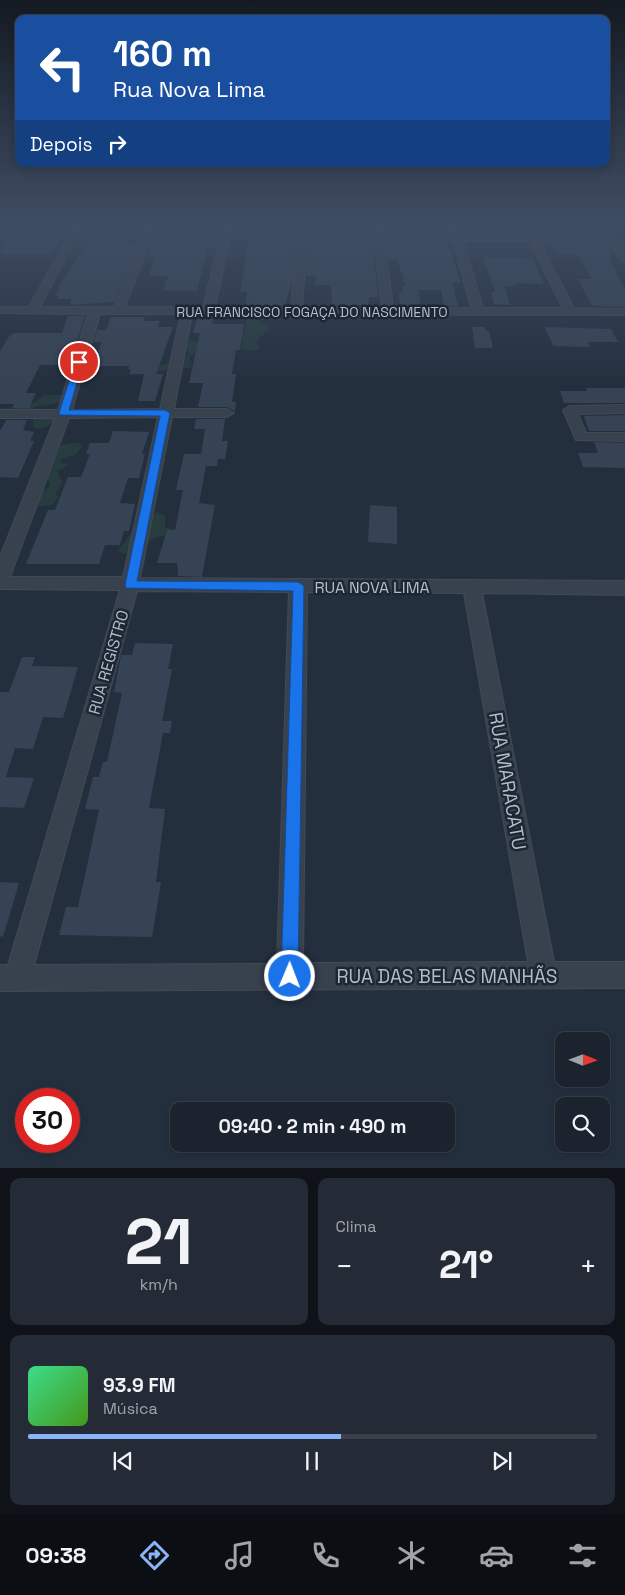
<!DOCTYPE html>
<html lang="pt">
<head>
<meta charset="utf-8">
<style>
  :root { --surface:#1b232e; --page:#242b36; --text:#f1f3f6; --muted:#a0a4aa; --line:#39404a; --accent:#8ab4f8 }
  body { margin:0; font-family:"Space Grotesk",sans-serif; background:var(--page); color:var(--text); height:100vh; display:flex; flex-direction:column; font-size:19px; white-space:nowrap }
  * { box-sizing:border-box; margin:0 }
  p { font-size:16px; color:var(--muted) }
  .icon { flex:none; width:28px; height:28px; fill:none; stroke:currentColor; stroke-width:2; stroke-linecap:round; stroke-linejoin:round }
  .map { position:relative; height:1168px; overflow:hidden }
  .panel { display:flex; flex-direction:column; gap:10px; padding:10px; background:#0f1319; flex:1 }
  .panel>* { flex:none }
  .banner { position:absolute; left:15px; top:15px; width:595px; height:152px; border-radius:10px; box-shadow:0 2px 8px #0003,0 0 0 1px var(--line); background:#1a4fa0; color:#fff; overflow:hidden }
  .needle { width:32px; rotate:91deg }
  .tools { position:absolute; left:555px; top:1032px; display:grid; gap:10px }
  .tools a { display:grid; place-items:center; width:55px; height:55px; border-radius:10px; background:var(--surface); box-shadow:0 2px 8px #0003,0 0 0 1px var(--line); font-size:25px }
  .speed { position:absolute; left:15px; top:1088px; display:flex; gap:10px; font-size:25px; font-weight:700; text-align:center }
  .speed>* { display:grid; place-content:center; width:65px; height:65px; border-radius:50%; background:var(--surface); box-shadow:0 2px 8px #0003,0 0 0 1px var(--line); line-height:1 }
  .speed .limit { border:8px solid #d22; background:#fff; color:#111 }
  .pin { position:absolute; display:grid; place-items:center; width:42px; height:42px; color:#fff; margin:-21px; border:2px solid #fff; border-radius:50%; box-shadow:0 1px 5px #0007 }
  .me { position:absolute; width:55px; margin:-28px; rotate:1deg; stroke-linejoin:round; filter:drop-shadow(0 0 4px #0008) }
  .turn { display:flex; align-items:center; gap:18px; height:105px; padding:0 15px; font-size:22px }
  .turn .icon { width:65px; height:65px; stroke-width:2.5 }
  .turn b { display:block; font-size:35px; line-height:42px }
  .then { display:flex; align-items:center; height:48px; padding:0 15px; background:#0003; gap:10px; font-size:19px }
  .big { font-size:38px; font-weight:800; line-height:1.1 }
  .panel .widget { flex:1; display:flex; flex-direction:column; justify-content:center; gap:8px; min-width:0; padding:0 18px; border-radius:10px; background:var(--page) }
  .panel .dial { align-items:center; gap:0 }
  .dial b { font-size:65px; line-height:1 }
  .song { display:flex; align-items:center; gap:15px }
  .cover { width:60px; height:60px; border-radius:8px; background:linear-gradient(135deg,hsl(150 70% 55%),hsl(100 70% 35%)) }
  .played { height:5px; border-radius:2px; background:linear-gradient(90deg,var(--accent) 55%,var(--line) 55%) }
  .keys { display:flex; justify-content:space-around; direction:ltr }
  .heat { display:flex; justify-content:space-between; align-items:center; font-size:28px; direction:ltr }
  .panel .tiles { flex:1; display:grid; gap:10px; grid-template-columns:1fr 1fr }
  .widget:last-child { grid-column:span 2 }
  .trip { position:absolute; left:170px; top:1102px; width:285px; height:50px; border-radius:10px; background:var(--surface); box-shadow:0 2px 8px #0003,0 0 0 1px var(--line); font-weight:800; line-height:50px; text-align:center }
  .tab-bar { display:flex; height:80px; justify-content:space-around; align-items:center; background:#0b0e12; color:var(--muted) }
  .tab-bar .icon { width:35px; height:35px }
  .tab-bar .selected { color:var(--accent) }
  .tab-bar b { font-size:22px; color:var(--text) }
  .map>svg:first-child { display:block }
  .green { fill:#263c3f }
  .building { fill:#364354 }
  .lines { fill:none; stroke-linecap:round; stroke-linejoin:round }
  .minor-casing { stroke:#414a57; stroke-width:2 }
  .minor { fill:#38414e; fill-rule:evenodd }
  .route { fill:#1a73e8; stroke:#114b97 }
  .labels { text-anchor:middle; stroke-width:5; stroke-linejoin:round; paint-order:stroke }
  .far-street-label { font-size:14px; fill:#b4bcc9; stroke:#1d2633 }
  .street-label { font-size:16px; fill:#b4bcc9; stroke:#1d2633 }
  .near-street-label { font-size:19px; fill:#b4bcc9; stroke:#1d2633 }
</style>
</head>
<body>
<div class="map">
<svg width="625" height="1168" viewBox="0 0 625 1168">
  <rect width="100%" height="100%" fill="#242f3e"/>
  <g class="green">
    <polygon points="81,237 102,238 83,250 82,255 71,256 69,254 69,247 75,240"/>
    <polygon points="248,312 251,319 261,321 270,328 256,341 260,349 251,351 241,349 243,338 234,338 231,335 244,334 247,319 245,316 233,314"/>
    <path d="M189,340L203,342L199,350L189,357L192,367C190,368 159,371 155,371L157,365L167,364L170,359C177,359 185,361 189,354L185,347Z"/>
    <path d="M44,395H68L69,401L34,407V410L49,411L56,417C51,426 43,431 33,427V418H0L2,408C18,410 32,406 44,395Z"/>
    <path d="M71,443H80L83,445L75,455L59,460L63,464L68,463L67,466L57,471L63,483L55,494L58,497C53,508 46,506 36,506L39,492L49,487L50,484L46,475L55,446Z"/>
    <polygon points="157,512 165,516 165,528 174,529 178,532 154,538 136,550 123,554 118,551 133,531"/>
  </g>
  <g class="building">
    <polygon points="23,221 68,221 63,231 16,230"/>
    <polygon points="100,221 131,222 126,231 95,231"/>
    <polygon points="173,221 186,221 184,226 202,226 203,221 223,221 220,232 166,231"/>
    <polygon points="235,221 298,221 296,232 233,232"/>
    <polygon points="310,221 367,221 370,222 372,233 310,232"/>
    <polygon points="431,221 442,222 445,233 385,233 383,222"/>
    <polygon points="559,221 588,221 594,223 602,234 548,234 544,225 561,225"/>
    <polygon points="8,240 59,240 52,254 0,254"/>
    <polygon points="90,240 138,243 114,302 70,305 71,299 57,299 59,296 55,296 59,289 57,289"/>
    <polygon points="162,241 218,241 216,248 208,248 197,291 163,290 168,276 149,276 155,256 147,256 152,243"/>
    <polygon points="249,241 295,242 292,280 285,306 245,306 247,292 240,292"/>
    <polygon points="309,242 372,242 378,297 369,297 369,305 332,306 331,285 315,285 316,276 306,276"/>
    <polygon points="386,242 448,243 461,283 452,283 458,306 444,306 441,290 418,290 421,306 400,306 399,292 403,292 402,286 406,286 397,260 388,260"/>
    <polygon points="552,243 609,244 613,250 608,250 613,258 609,258 625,289 625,307 592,306 578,279 592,279 578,255 557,255"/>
    <polygon points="483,257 533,259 544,284 516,283 517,286 505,286 510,305 494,304 491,292 495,292"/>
    <polygon points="68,316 85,316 77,342 75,342 63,365 40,365 26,393 36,393 29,408 12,408 14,404 0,404 0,351 10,335 14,333 62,333"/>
    <polygon points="111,317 145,317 144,321 160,321 158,327 173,327 156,374 163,374 155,401 138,401 144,374 150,374 129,374 131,369 128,369 129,366 92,366 102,342 94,342 97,330 106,330"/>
    <polygon points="197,319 213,319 212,324 244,324 240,350 236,350 232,374 236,374 232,402 236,402 235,411 227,407 198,407 203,383 189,383 200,333 193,333"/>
    <polygon points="472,327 485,327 486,331 489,331 493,348 475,348"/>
    <polygon points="545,327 611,329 618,342 588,342 590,347 553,346"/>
    <polygon points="586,388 625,388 625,403 564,403 560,391 587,391"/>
    <polygon points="625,415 625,431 589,431 584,416"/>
    <polygon points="196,419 225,419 222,441 228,441 225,459 218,459 217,466 206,466 199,503 215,505 202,577 178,576 177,563 157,563 167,530 175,530 183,490 176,490 184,454 201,454 205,429 194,429"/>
    <polygon points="6,420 27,420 23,430 34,432 30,441 34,441 18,478 0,477 0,431"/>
    <polygon points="113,431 149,432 142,454 145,454 139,478 128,478 120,503 135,504 129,531 124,531 120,545 105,545 99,564 26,564 48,510 55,510 68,477 81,477 90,454 86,454 90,443 109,443"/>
    <polygon points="594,442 625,443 625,468 583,467 578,453 598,453"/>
    <polygon points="370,505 397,507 397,544 368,542"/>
    <polygon points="135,643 173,644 168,669 172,669 162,721 172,721 170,733 163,733 149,808 165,809 156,882 161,882 152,937 59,935 66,907 78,907 99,810 85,809 93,777 99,777 103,762 107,762 122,693 114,692 121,655 132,655"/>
    <polygon points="22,657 35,657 32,666 78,667 63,718 43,717 33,749 15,748 6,777 34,778 24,808 0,807 0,692 9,692"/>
    <polygon points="0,882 19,883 3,937 0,936"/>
  </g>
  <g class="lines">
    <defs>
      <g id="minor">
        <path d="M77,221H86L80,233H143L149,221H157L153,233L221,234L225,221H233L231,234H298L300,221H308V234L374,235L372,221H381L383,235H451L447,221H456L461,235H527L519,221H528L536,236H607L598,221H607L625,250V262L621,261L610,242L539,241L574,308L625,309V315L192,314L174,409H227L234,413L227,417H172L140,578L625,581V595L482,593L554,962H625V988L0,991V965H8L120,590L0,589V557L55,418H0V410H58L88,314L0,313V307H29L67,238H0V232L70,233ZM76,238L141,239L114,307H40ZM151,239H220L203,307H125ZM230,239L297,240L291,308L215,307ZM307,240H374L382,308H302ZM384,240L453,241L471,308H393ZM463,241H529L563,308H483ZM100,314H181L160,409L72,410ZM158,417L123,577H10L69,418ZM137,591L289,592L277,964L34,965ZM307,592L464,593L528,962L303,963Z"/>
        <polygon points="625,405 625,413 578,414 586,433 625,433 625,441 576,440 563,410 570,406"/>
      </g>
    </defs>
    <use href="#minor" class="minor-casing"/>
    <use href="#minor" class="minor"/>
  </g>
  <linearGradient id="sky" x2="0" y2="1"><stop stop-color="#141a22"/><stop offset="0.58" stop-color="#3f4d63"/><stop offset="1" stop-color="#3f4d63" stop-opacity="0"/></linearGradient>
  <rect width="625" height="384" fill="url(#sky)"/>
  <polygon class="route" points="79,359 83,362 69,410 165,410 170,413 137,581 298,582 304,586 298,976 296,982 290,985 284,982 281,976 293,591 126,588 125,585 160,416 60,415 59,413 75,362"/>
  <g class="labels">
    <g class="far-street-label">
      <text x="312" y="317">RUA FRANCISCO FOGAÇA DO NASCIMENTO</text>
    </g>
    <g class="street-label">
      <text x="372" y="593">RUA NOVA LIMA</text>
      <text transform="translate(108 662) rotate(-74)" y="6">RUA REGISTRO</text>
    </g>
    <g class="near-street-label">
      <text transform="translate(508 781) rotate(80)" y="7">RUA MARACATU</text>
      <text x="447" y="983">RUA DAS BELAS MANHÃS</text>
    </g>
  </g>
</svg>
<div class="tools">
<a><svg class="needle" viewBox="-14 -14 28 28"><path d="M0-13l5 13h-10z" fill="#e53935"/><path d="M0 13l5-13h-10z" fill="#a0a4aa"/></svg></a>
<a><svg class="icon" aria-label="search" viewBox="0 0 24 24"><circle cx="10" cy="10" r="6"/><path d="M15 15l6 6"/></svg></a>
</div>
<div class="speed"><div class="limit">30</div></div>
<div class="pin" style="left:79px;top:362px;background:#d93025"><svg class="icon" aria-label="arrive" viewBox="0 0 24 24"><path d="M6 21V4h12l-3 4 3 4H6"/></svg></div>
<svg class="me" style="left:290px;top:976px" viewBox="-20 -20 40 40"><circle r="17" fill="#1a73e8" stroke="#fff" stroke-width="3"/><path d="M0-11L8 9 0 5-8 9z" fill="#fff"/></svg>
<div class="trip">09:40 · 2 min · 490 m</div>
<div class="banner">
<div class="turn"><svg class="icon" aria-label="left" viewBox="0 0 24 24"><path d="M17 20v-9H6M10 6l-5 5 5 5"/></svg><div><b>160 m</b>Rua Nova Lima</div></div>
<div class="then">Depois<svg class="icon" aria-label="right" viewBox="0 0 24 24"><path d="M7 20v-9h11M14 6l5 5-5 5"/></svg></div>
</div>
</div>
<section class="panel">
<div class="tiles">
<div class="widget dial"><b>21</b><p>km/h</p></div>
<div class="widget"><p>Clima</p>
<div class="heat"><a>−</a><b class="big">21°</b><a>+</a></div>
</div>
<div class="widget">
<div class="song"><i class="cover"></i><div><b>93.9 FM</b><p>Música</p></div></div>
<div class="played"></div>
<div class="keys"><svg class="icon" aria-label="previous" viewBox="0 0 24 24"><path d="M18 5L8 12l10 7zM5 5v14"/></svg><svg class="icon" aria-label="pause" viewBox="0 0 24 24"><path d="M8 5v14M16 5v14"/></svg><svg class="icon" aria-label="next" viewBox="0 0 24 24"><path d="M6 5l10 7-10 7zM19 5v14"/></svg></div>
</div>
</div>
</section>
<nav class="tab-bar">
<b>09:38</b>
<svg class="icon selected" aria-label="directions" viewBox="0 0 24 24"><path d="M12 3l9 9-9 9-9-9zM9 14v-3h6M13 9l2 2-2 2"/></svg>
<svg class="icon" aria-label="music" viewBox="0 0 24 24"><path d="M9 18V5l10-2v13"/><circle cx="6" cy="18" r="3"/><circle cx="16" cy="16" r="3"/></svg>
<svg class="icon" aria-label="phone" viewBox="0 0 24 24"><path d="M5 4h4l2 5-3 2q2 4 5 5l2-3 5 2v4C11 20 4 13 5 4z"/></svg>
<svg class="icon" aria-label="climate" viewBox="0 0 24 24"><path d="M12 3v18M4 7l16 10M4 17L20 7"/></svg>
<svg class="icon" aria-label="car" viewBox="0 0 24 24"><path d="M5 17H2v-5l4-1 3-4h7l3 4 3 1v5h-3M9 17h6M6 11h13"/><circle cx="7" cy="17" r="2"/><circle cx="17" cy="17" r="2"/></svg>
<svg class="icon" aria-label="filters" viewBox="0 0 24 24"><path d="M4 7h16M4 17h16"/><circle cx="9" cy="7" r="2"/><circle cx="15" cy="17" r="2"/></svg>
</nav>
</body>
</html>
